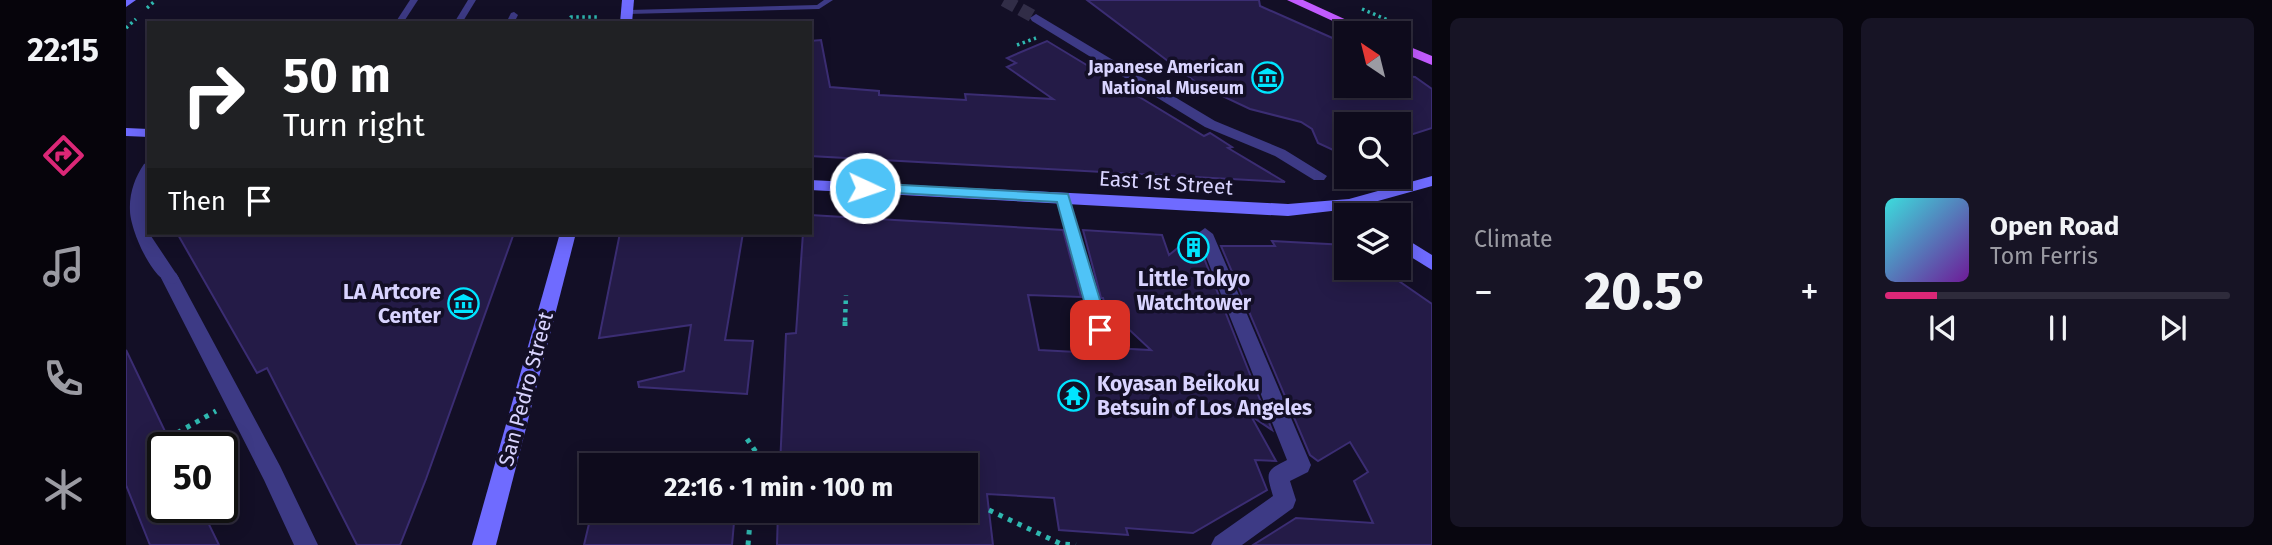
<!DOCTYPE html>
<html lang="en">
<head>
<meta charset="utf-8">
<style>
  :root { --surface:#0e0b1c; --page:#171425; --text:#f1f3f6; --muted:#9b9ba3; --line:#2e2b3b; --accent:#db2777 }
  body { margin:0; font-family:"Fira Sans",sans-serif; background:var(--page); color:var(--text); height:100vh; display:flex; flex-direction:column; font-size:26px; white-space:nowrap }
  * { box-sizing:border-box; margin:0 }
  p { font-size:23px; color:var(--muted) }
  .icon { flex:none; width:38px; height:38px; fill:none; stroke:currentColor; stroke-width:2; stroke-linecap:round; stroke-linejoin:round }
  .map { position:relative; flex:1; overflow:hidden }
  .sheet { display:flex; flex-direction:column; gap:18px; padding:18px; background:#08060f; width:840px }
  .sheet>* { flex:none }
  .hud { position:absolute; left:21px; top:21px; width:665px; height:214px; border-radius:0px; box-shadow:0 4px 18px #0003,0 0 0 2px var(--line); background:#202124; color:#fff; overflow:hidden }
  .needle { width:46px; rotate:325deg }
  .controls { position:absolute; left:1208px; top:21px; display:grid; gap:14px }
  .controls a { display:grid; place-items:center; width:77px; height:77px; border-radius:0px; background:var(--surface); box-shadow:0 4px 18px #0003,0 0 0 2px var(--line); font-size:35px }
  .speed { position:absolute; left:21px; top:432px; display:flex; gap:14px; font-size:35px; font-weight:700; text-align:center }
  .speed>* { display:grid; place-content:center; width:91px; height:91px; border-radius:50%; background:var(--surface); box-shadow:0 4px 18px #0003,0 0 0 2px var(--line); line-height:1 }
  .speed .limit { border:4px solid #111; border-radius:10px; background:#fff; color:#111 }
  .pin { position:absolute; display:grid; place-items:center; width:60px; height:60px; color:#fff; margin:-30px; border-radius:14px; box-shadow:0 4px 10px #0006 }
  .me { position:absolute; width:77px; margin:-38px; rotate:93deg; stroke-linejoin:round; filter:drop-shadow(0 0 5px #0008) }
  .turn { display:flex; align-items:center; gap:24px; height:147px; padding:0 21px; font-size:32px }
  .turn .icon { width:91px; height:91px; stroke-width:2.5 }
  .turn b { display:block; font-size:49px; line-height:60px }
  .then { display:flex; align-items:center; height:66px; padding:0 21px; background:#0003; gap:14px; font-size:26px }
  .big { font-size:52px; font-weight:700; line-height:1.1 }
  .sheet .tile { flex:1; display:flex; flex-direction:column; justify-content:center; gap:10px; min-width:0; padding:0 24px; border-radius:10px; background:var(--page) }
  .song { display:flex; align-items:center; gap:21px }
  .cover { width:84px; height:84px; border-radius:10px; background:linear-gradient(135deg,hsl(180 70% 55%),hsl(280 70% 35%)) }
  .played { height:7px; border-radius:4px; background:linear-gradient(90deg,var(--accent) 15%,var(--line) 15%) }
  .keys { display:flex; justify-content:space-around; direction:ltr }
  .heat { display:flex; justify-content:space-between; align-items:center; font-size:38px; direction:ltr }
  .sheet .tiles { flex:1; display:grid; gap:18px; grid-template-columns:repeat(2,1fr) }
  .trip { position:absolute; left:453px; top:453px; width:399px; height:70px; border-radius:0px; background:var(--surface); box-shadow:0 4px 18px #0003,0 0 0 2px var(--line); font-weight:700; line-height:70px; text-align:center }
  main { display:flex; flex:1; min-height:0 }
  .dock { display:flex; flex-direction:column; width:126px; justify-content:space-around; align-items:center; background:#06040b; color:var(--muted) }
  .dock .icon { width:49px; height:49px }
  .dock .on { color:var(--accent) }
  .dock b { font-size:32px; color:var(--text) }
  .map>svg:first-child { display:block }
  .building { fill:#241b47; stroke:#3b2d73; stroke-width:2 }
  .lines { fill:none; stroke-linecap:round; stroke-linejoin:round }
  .pedestrian-tunnel { stroke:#312d47; stroke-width:13; stroke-dasharray:13 6; stroke-linecap:butt }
  .path-far2 { stroke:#2fb8b0; stroke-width:3.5; stroke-dasharray:2.5 3.5; stroke-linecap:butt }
  .path-far1 { stroke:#2fb8b0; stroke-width:4.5; stroke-dasharray:3.5 5; stroke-linecap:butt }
  .path { stroke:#2fb8b0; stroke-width:5; stroke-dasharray:4.5 6; stroke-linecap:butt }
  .service { fill:#3d3a85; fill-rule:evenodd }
  .pedestrian { fill:#3d3a85; fill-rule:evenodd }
  .minor { fill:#3d3a85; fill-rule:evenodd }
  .secondary { fill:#6f6bff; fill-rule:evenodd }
  .primary { fill:#c25bff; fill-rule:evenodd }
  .route { fill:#4fc3f7; stroke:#337fa1; stroke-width:2 }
  .labels { text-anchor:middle; stroke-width:7; stroke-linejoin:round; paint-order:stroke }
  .far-poi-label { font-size:18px; font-weight:bold; fill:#d9d4ff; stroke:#130f26; text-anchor:end }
  .street-label { font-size:21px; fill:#d9d4ff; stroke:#130f26 }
  .poi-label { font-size:21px; font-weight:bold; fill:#d9d4ff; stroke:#130f26 }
</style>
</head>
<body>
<main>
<nav class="dock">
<b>22:15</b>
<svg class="icon on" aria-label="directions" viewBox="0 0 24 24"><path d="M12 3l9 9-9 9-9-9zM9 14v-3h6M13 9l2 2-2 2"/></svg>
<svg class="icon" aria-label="music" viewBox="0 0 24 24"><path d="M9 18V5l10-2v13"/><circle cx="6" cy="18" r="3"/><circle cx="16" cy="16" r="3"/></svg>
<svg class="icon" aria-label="phone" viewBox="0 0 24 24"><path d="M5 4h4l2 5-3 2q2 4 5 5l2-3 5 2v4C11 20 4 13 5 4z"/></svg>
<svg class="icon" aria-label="climate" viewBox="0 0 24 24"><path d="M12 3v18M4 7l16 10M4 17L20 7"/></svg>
</nav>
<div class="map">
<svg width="1306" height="545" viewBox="0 0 1306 545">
  <rect width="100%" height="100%" fill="#130f26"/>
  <g class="building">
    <polygon points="961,0 1133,0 1134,6 1220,44 1220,86 1272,86 1272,75 1289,77 1306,89 1306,128 1272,139 1272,118 1220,124 1220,156 1192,143 1186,129 1175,122 1124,109 1075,86"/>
    <polygon points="695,40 704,87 753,91 753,95 840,100 839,94 927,99 881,67 890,63 881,58 921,41 1078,136 1084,133 1106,147 1102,148 1159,182 684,156 684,41"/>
    <polygon points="684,215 937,230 955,297 902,295 913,350 969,353 967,347 1025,350 980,308 977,298 975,298 957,230 1036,235 1043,255 1064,238 1072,243 1146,430 1125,416 1150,461 1129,460 1141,490 1067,533 1000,528 1002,535 933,530 928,498 861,494 867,545 651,545 652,511 840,511 840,466 654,466 660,334 670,333 677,233 684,233"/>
    <polygon points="51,233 388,233 300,479 274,545 231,545 141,368 131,373"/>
    <polygon points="494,233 617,233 599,340 627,341 621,394 513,387 512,382 558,371 565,325 473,338"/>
    <polygon points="1146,241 1220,245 1220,268 1254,268 1306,304 1306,545 1127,545 1170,518 1247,523 1228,481 1242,472 1224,442 1192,461 1184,455 1095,246 1149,246"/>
    <polygon points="0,350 47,448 37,448 37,508 75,508 93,545 24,545 0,485"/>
    <polygon points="466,511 609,511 606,545 458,545"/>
  </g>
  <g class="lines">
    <polyline class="pedestrian-tunnel" points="878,0 910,18"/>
    <g class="path-far2">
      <polyline points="21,8 30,0"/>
      <polyline points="1236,9 1283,29"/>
      <polyline points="442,23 445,17 471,17"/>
      <polyline points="0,28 10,19"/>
      <polyline points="891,45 910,38"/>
    </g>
    <g class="path-far1">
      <polyline points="722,213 722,217"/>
      <polyline points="719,321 720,295"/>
    </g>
    <g class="path">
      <polyline points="719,326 719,319"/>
      <polyline points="42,438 90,411"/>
      <polyline points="621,439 630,452 629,466"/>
      <polyline points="863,510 935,544 950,545"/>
      <polyline points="622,545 625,511"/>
    </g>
    <g class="service">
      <polygon points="284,0 292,0 277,23 269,23"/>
      <polygon points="342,0 350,0 336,23 328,23"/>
      <polygon points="698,0 707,0 693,9 502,14 498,12 502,10 691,5"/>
      <polygon points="388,12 392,15 388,23 380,23 385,13"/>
      <polygon points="937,194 943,198 981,330 979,334 969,334 967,330 931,198"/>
    </g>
    <g class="pedestrian">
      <polygon points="910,14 1089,121 1159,150 1201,176 1198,180 1188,180 1149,156 1079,127 906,21 904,18"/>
      <path d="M1079,228L1087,234L1185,465L1182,472L1164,481L1170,500L1167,508L1116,545H1085L1089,537L1147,496C1140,472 1139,471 1161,460L1071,234Z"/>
      <polygon points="44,271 50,273 53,278 154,466 192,545 168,545 138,480 35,278 38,273"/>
    </g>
    <path class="minor" d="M23,162L20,212L23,233L53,278L50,283C29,289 4,229 4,211C3,194 9,177 18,164Z"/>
    <g class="secondary">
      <polygon points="0,0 10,0 0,7"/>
      <polygon points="496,0 508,0 506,23 494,23"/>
      <polygon points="0,128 23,129 23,137 0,136"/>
      <polygon points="1306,176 1306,186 1223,209 1162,216 684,190 684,180 1162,204 1223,199"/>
      <polygon points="434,233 450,233 370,545 346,545"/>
      <polygon points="1272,234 1306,255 1306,270 1272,249"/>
    </g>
    <g class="primary">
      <polygon points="1161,0 1177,0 1249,33 1233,33"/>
      <polygon points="1272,42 1306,56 1306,65 1272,51"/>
    </g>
  </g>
  <polygon class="route" points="739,183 942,194 983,330 980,335 968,335 966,330 931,202 734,191 734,184"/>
  <defs>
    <symbol id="museum-ring" viewBox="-11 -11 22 22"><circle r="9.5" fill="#130f26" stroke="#00e5ff" stroke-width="1.5"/><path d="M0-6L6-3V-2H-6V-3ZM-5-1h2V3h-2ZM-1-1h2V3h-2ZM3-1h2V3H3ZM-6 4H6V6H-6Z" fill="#00e5ff"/></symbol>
    <symbol id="building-ring" viewBox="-11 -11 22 22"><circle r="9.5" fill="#130f26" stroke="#00e5ff" stroke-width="1.5"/><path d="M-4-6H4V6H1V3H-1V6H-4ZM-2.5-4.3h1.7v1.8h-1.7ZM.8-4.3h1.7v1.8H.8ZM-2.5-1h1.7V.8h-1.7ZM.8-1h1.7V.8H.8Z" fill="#00e5ff"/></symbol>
    <symbol id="temple-ring" viewBox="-11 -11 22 22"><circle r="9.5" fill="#130f26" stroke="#00e5ff" stroke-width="1.5"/><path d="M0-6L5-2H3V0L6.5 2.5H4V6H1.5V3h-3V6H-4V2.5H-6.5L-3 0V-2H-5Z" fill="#00e5ff"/></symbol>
  </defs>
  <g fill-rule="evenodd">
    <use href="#museum-ring" x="1124" y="60" width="35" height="35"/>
    <use href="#building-ring" x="1050" y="230" width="35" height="35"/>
    <use href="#museum-ring" x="320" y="286" width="35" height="35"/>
    <use href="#temple-ring" x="930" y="378" width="35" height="35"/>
  </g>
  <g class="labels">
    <g class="far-poi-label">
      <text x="1118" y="73">Japanese American<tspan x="1118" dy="21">National Museum</tspan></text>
    </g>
    <g class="street-label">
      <text transform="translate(1040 183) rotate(4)" y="7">East 1st Street</text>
      <text transform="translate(400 389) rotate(-75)" y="7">San Pedro Street</text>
    </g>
    <g class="poi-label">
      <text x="1068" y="286">Little Tokyo<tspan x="1068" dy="24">Watchtower</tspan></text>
      <text x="315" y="299" text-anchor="end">LA Artcore<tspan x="315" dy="24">Center</tspan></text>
      <text x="971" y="391" text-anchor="start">Koyasan Beikoku<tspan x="971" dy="24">Betsuin of Los Angeles</tspan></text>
    </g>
  </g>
</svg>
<div class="controls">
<a><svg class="needle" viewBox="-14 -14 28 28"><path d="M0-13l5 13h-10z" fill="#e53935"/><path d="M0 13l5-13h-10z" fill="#9b9ba3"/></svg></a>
<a><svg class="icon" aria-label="search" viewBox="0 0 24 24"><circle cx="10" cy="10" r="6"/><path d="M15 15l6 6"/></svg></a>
<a><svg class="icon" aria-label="layers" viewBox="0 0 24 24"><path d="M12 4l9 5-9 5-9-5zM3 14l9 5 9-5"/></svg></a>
</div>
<div class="speed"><div class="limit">50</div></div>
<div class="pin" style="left:974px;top:330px;background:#d93025"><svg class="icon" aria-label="arrive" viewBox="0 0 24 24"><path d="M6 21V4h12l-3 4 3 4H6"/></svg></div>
<svg class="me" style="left:739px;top:188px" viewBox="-20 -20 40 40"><circle r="17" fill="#4fc3f7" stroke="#fff" stroke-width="3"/><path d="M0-11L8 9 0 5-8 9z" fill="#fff"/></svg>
<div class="trip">22:16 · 1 min · 100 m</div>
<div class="hud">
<div class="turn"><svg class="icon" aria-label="right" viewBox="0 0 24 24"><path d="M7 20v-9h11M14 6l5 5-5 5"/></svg><div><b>50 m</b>Turn right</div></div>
<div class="then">Then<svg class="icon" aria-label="arrive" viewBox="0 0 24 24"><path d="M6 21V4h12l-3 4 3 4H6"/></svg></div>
</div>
</div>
<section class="sheet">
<div class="tiles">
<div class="tile"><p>Climate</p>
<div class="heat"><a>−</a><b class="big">20.5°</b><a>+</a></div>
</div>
<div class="tile">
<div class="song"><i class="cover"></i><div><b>Open Road</b><p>Tom Ferris</p></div></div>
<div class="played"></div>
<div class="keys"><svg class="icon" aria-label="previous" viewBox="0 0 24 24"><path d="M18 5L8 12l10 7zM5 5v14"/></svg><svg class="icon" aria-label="pause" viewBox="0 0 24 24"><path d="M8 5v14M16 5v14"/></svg><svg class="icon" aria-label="next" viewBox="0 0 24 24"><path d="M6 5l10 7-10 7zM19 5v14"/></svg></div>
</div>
</div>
</section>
</main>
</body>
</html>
